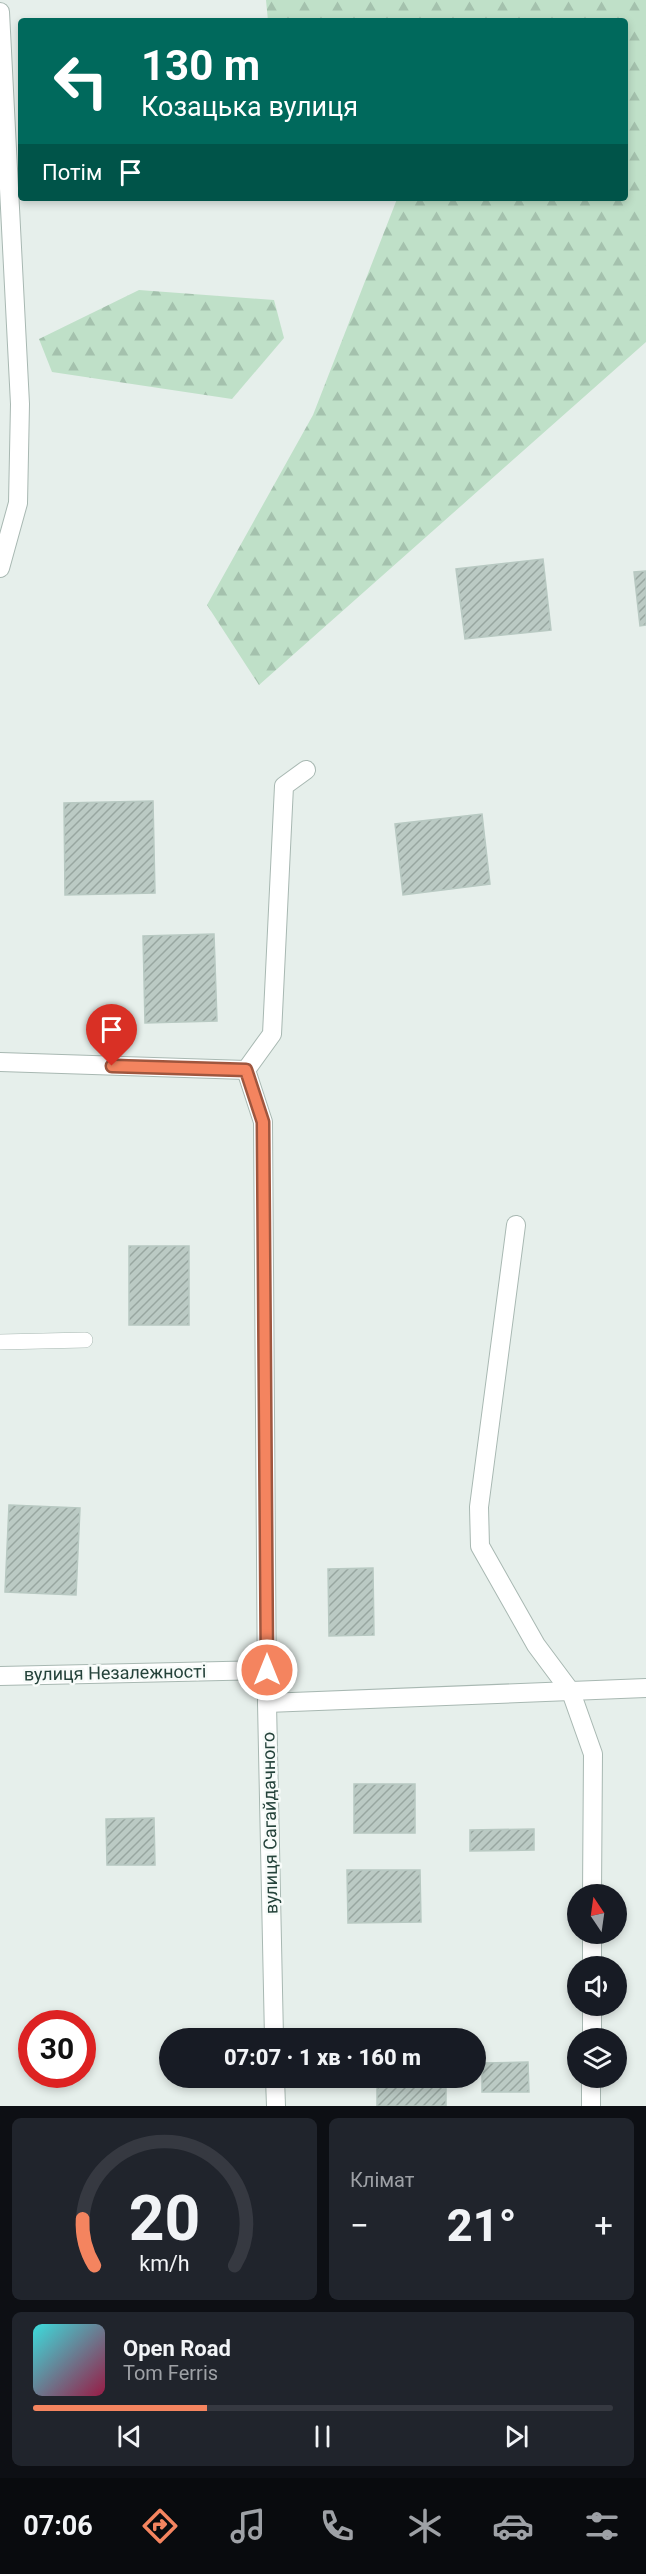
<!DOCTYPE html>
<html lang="uk">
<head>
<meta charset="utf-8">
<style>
  :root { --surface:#171b24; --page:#20242c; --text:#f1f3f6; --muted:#9ea1a6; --line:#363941; --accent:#f4845f }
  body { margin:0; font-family:Roboto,sans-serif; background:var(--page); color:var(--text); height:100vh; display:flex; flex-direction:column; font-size:22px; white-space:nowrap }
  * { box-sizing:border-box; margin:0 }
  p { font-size:20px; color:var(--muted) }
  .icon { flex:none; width:33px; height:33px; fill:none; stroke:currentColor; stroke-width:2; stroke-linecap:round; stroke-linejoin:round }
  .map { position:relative; height:2106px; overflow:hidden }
  .panel { display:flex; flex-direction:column; gap:12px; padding:12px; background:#0d0f14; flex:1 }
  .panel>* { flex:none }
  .hud { position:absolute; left:18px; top:18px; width:610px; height:183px; border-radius:6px; box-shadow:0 3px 9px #0003; background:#00695c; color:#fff; overflow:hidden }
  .needle { width:39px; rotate:347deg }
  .tools { position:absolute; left:567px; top:1884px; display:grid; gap:12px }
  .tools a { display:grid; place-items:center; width:60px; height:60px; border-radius:50%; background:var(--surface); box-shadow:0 3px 9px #0003; font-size:30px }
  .speed { position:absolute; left:18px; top:2010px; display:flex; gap:12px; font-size:30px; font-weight:700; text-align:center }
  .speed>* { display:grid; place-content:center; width:78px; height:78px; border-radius:50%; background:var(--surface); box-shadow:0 3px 9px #0003; line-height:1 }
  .speed .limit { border:9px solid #d22; background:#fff; color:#111 }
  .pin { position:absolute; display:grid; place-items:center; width:51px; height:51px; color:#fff; margin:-62px -26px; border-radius:50% 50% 50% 0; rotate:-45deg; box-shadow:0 0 6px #0007 }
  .pin .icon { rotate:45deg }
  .me { position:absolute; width:66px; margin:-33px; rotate:0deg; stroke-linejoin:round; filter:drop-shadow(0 0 4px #0008) }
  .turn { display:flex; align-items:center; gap:21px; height:126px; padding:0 24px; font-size:27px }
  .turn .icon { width:78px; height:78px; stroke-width:2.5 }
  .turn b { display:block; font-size:42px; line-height:51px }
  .then { display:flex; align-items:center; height:57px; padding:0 24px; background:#0003; gap:12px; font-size:22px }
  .big { font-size:45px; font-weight:800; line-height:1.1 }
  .panel .widget { flex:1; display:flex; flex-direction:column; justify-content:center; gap:9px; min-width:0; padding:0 21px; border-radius:9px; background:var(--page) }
  .panel .dial { align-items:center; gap:0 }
  .dial svg { height:156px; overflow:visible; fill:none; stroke:var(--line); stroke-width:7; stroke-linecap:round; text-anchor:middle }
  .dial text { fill:var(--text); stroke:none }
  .song { display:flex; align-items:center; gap:18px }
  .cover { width:72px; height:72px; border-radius:9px; background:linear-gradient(135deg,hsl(180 70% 55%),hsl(340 70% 35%)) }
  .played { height:6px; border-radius:3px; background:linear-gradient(90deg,var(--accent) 30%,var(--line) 30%) }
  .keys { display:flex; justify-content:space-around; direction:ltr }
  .heat { display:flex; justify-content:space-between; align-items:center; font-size:33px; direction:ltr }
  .panel .tiles { flex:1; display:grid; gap:12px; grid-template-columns:1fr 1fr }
  .widget:last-child { grid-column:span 2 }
  .trip { position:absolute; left:159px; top:2028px; width:327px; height:60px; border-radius:30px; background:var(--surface); box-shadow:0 3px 9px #0003; font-weight:800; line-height:60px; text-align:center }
  .tabs { display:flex; height:96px; justify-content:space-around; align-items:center; background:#090b0e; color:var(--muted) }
  .tabs .icon { width:42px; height:42px }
  .tabs .on { color:var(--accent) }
  .tabs b { font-size:27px; color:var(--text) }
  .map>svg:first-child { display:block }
  .forest { fill:url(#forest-firs) }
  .building { fill:url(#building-hatch); stroke:#b8c9c2; stroke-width:1.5 }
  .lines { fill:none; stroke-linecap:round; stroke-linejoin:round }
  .service-casing { stroke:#a8b8b2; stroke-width:16 }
  .minor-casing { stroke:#a8b8b2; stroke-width:20 }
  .service { stroke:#fff; stroke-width:15 }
  .minor { stroke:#fff; stroke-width:18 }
  .route-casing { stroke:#9f563e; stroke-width:15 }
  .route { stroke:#f4845f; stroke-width:10 }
  .labels { text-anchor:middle; stroke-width:5; stroke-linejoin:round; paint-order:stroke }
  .street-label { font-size:18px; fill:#24423a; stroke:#f7fbf9 }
</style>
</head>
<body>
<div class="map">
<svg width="646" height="2106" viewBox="0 0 646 2106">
  <defs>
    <pattern id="forest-firs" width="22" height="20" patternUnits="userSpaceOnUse" patternTransform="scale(1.5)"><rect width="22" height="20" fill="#bfe0c8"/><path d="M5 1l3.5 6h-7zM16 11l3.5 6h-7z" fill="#a4c1ad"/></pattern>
    <pattern id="building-hatch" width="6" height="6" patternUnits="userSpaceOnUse" patternTransform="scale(1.5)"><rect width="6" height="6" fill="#bbcac4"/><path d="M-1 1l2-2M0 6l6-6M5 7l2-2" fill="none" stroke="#98a6a0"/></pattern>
  </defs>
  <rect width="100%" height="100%" fill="#e6efeb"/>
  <g class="forest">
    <polygon points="266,0 646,0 646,342 259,685 207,605 313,415 397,199 626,198 626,21 268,21"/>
    <polygon points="139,290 274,300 284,338 232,399 52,372 39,339"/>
  </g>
  <g class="building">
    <polygon points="543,559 551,630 465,639 456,569"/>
    <polygon points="646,571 646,625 640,626 634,572"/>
    <polygon points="153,801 155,893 65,895 64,803"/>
    <polygon points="482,814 490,884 403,895 395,824"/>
    <polygon points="214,934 217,1021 145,1023 143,936"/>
    <rect x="129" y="1246" width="60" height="79"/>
    <polygon points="9,1505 80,1508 76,1595 5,1592"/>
    <polygon points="373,1568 374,1635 329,1636 328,1569"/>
    <rect x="354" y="1784" width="61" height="49"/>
    <polygon points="154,1818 155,1865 107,1865 106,1819"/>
    <polygon points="534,1829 534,1850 470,1851 470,1830"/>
    <polygon points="347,1870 420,1870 421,1922 348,1923"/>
    <polygon points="528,2062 529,2092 482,2092 482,2063"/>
    <rect x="377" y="2078" width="69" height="28"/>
  </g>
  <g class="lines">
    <defs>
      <polyline id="service" points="0,1342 85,1340"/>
      <g id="minor">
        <polyline points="0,12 20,404 18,503 0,568"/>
        <polyline points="0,1062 246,1070"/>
        <polyline points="246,1070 263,1122 267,1703 274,2038"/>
        <polyline points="246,1070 272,1034 284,786 306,770"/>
        <polyline points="516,1225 479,1507 480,1546 536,1645 571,1692 593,1754 592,1894"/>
        <polyline points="0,1676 267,1670"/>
        <polyline points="267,1703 646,1688"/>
        <polyline points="592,1966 592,1934"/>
        <polyline points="592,2038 592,2006"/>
        <polyline points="275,2078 276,2106"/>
        <polyline points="591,2106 591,2078"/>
      </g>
    </defs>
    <use href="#service" class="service-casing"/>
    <use href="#minor" class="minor-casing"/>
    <use href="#service" class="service"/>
    <use href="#minor" class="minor"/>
  </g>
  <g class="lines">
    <defs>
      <polyline id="route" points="112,1066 246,1070 263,1122 267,1670"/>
    </defs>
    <use href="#route" class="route-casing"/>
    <use href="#route" class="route"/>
  </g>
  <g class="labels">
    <g class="street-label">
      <text transform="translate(115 1673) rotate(-1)" y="6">вулиця Незалежності</text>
      <text transform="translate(270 1823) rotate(-91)" y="6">вулиця Сагайдачного</text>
    </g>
  </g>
</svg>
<div class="tools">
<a><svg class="needle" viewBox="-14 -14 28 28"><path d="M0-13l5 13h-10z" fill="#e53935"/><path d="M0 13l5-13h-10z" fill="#9ea1a6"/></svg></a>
<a><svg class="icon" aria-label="sound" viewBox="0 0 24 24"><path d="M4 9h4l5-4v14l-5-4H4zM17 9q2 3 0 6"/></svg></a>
<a><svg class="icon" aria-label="layers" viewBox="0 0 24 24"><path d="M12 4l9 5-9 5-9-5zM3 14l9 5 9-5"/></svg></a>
</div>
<div class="speed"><div class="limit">30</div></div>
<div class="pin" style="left:112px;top:1066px;background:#d93025"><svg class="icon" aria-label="arrive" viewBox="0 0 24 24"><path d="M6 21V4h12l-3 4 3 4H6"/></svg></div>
<svg class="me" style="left:267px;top:1670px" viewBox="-20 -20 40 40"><circle r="17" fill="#f4845f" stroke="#fff" stroke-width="3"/><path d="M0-11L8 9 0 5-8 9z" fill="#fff"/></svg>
<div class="trip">07:07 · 1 хв · 160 m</div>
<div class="hud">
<div class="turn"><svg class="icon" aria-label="left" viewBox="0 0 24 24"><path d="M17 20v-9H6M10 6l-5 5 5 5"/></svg><div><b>130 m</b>Козацька вулиця</div></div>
<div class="then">Потім<svg class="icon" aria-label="arrive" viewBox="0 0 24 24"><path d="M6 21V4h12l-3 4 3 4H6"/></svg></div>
</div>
</div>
<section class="panel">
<div class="tiles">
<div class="widget dial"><svg viewBox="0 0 100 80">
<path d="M14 69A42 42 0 1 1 86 69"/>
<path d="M14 69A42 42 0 0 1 8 45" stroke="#f4845f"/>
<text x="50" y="56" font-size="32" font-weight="700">20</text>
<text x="50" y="72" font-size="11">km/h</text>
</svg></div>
<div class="widget"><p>Клімат</p>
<div class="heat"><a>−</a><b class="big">21°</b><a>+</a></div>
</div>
<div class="widget">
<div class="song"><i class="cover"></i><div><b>Open Road</b><p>Tom Ferris</p></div></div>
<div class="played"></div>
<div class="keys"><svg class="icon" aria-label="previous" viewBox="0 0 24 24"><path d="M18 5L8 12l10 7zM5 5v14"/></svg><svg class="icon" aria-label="pause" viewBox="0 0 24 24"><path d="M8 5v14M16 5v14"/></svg><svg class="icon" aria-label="next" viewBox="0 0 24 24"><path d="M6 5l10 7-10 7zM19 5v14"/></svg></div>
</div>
</div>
</section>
<nav class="tabs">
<b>07:06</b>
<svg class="icon on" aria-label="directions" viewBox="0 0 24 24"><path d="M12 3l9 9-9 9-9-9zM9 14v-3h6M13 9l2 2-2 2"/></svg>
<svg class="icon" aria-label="music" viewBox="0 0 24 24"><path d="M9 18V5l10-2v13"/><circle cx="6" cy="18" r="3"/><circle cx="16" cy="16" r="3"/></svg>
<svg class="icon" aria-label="phone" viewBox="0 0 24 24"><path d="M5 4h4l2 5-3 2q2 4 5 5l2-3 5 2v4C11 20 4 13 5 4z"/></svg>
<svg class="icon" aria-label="climate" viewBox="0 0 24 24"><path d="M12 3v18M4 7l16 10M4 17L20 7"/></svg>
<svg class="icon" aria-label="car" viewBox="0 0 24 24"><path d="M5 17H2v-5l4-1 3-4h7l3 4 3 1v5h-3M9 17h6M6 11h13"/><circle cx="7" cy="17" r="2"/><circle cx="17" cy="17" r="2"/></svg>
<svg class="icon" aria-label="filters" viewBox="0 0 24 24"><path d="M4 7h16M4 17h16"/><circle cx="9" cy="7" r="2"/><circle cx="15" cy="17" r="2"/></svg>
</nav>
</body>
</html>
